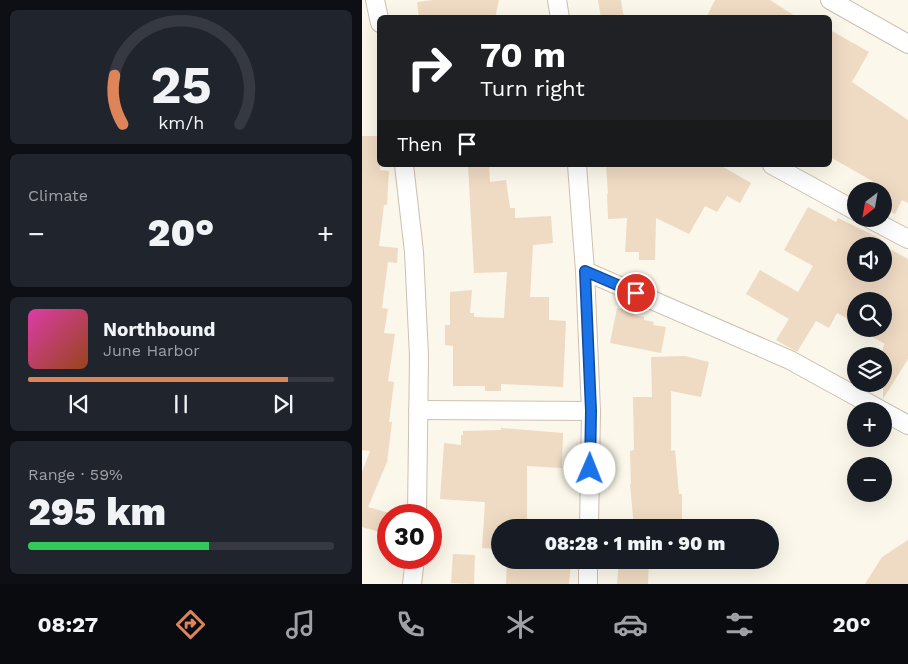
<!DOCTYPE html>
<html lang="en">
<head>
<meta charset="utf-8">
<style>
  :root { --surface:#171b24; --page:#20242c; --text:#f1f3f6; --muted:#9ea1a6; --line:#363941; --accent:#dd8558 }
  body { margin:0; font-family:"Work Sans",sans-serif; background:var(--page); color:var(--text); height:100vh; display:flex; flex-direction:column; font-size:19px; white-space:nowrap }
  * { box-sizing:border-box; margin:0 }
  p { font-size:16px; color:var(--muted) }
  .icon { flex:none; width:28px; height:28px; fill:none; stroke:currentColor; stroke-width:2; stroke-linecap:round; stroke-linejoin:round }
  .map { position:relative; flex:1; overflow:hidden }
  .panel { display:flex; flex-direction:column; gap:10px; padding:10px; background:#0d0f14; width:362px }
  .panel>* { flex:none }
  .hud { position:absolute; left:15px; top:15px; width:455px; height:152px; border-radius:8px; box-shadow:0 5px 20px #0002; background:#202124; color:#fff; overflow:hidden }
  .needle { width:32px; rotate:211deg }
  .buttons { position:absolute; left:485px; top:182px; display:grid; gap:10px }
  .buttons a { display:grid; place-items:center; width:45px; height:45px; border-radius:50%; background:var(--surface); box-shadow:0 5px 20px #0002; font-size:25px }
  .speed { position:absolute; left:15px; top:504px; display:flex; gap:10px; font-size:25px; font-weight:700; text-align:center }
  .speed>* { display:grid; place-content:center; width:65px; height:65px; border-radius:50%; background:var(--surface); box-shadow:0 5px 20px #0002; line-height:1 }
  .speed .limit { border:8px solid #d22; background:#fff; color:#111 }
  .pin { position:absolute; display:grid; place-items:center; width:42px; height:42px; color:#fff; margin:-21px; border:2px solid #fff; border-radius:50%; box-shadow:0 1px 5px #0007 }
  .me { position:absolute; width:55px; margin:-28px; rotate:1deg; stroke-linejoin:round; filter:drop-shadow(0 0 4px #0008) }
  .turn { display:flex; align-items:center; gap:18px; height:105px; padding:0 20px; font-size:22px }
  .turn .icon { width:65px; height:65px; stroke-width:2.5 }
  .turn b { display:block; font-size:35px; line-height:42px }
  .then { display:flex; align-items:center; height:48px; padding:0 20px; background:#0003; gap:10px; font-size:19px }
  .big { font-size:38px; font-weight:800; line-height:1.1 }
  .panel .tile { flex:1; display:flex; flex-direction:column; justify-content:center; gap:8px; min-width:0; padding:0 18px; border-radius:8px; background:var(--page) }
  .panel .dial { align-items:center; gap:0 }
  .dial svg { height:130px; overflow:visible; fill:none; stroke:var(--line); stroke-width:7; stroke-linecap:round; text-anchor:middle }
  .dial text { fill:var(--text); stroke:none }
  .song { display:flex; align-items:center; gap:15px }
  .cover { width:60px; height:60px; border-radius:8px; background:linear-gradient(135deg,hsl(320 70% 55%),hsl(20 70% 35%)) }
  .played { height:5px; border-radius:2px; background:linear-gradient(90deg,var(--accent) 85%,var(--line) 85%) }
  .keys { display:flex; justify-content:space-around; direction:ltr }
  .heat { display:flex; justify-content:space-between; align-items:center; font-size:28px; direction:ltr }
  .charge { height:8px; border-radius:4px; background:linear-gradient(90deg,#34c759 59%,var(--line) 0) }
  .trip { position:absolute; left:129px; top:519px; width:288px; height:50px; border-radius:25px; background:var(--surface); box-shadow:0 5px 20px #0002; font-weight:800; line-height:50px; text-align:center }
  .dock { display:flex; height:80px; justify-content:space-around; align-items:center; background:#090b0e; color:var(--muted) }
  .dock .icon { width:35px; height:35px }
  .dock .selected { color:var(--accent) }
  .dock b { font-size:22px; color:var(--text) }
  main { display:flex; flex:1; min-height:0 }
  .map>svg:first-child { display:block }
  .building { fill:#efdac3; fill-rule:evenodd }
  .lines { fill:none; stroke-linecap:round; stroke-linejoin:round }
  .street-casing { stroke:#cdc0b0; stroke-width:20 }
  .street { stroke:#fff; stroke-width:18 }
  .route-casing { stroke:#114b97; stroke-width:12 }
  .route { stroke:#1a73e8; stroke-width:9 }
</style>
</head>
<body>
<main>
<section class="panel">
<div class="tile dial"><svg viewBox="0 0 100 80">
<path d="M14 69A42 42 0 1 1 86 69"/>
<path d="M14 69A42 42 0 0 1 9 39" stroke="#dd8558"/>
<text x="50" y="56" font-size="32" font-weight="700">25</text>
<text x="50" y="72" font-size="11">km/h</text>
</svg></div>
<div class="tile"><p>Climate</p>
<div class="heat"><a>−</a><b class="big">20°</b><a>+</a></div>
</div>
<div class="tile">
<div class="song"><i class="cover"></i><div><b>Northbound</b><p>June Harbor</p></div></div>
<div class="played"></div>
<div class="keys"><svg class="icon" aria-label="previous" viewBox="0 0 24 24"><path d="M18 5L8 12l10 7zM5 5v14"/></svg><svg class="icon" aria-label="pause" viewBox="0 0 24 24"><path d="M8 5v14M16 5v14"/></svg><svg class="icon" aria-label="next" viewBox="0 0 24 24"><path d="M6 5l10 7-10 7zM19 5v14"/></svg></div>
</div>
<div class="tile"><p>Range · 59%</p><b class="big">295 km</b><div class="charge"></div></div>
</section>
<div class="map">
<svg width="546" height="584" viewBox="0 0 546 584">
  <rect width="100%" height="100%" fill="#fbf7ea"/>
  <g class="building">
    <polygon points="71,0 137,0 133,18 57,18 55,2"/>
    <polygon points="236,0 259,0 262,18 239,18"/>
    <polygon points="353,0 408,0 436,18 344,18"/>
    <polygon points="468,30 507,52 490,82 546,120 546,203 540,200 533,214 521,208 521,191 516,191 519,186 468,157"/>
    <polygon points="0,136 18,136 18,170 27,171 25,205 22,205 17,246 36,248 35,263 26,262 20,308 26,309 22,333 33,334 26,381 32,382 27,422 30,422 25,462 6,507 27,513 21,533 0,527 0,472 8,451 0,450"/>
    <polygon points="106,165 127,165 128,182 144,180 148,208 153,208 153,218 189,216 191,243 171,245 168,297 187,297 187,320 204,321 201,387 139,384 139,391 123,391 123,386 91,386 91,346 83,345 83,325 88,325 88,292 110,290 108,313 112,313 112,317 142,318 145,272 112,273"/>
    <polygon points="244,165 358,165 389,183 378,203 365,196 355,212 343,206 327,234 294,218 293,260 277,260 277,252 263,252 265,218 246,219 245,194 246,194"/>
    <path d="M446,207L474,222L476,218L519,239L517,243L546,259V359L521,399V347L523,344L500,331L501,329H521V301H494V323L475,313L467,328L454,321L435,352L414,340L427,319L384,294L398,270L436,292L451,266L422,250ZM494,246H521V274H494Z"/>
    <polygon points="255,308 273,311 272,315 282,317 282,320 292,322 291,325 304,327 299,353 248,343"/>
    <polygon points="323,356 347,362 339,397 309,391 309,451 313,450 317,494 320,494 320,528 272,528 268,484 269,484 268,451 272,450 271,397 290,397 289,357"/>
    <polygon points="139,428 201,433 200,468 165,466 165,528 138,528 138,549 120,548 123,503 122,502 78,499 82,443 99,445 99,435 101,435 101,431 139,430"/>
    <polygon points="546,540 546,584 503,584 520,557"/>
    <polygon points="91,554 113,555 112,584 89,583"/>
    <polygon points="145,560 166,560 185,563 185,560 194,560 209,562 207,584 144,584"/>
    <polygon points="257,560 287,560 286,584 255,584"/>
  </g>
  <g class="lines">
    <defs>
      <g id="street">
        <polyline points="13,0 18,23"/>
        <polyline points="195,0 198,18"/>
        <polyline points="468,0 546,44"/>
        <polyline points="42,165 52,252 57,356 55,515"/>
        <polyline points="215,165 223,271 229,411 227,528"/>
        <polyline points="410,165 494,211"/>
        <polyline points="508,219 546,239"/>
        <polyline points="223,271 428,360 546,425"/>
        <polyline points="56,410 229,411"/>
        <polyline points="50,584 53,558"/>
        <polyline points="226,584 226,560"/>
      </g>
    </defs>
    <use href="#street" class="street-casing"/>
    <use href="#street" class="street"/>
  </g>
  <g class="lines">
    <defs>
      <polyline id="route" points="228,469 229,411 223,271 274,293"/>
    </defs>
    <use href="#route" class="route-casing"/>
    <use href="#route" class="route"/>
  </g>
</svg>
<div class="buttons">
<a><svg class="needle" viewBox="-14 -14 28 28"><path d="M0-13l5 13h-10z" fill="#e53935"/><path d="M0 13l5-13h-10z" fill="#9ea1a6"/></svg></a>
<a><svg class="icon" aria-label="sound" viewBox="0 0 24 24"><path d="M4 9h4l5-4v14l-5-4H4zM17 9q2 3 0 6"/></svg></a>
<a><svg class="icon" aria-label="search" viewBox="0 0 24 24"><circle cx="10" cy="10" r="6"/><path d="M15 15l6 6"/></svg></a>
<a><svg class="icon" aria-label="layers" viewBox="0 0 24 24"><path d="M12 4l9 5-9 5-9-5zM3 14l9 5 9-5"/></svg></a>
<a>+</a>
<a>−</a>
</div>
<div class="speed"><div class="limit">30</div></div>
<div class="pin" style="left:274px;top:293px;background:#d93025"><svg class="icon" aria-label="arrive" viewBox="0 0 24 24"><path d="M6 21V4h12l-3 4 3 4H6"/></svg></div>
<svg class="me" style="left:228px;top:469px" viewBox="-20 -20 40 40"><circle r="19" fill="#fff"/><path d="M0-13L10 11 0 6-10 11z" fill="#1a73e8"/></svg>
<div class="trip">08:28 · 1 min · 90 m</div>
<div class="hud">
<div class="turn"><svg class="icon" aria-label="right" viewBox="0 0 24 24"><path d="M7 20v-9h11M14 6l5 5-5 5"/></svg><div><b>70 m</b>Turn right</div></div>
<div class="then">Then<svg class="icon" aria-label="arrive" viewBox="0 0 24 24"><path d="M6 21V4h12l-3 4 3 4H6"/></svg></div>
</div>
</div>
</main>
<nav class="dock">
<b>08:27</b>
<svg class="icon selected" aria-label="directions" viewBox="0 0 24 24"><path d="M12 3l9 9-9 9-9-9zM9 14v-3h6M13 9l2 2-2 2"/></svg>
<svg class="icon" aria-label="music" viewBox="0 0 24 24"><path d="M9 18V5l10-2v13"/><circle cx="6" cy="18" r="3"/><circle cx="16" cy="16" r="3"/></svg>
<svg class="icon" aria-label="phone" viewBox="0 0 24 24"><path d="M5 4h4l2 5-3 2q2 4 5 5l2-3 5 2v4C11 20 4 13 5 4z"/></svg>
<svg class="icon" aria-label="climate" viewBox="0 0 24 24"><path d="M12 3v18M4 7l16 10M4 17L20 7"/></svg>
<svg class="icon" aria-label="car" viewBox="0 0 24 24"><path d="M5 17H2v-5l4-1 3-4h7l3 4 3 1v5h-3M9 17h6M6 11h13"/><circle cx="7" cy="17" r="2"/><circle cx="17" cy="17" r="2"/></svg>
<svg class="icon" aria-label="filters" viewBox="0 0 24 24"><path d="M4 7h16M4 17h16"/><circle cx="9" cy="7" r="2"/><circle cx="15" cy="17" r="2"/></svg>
<b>20°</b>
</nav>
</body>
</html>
